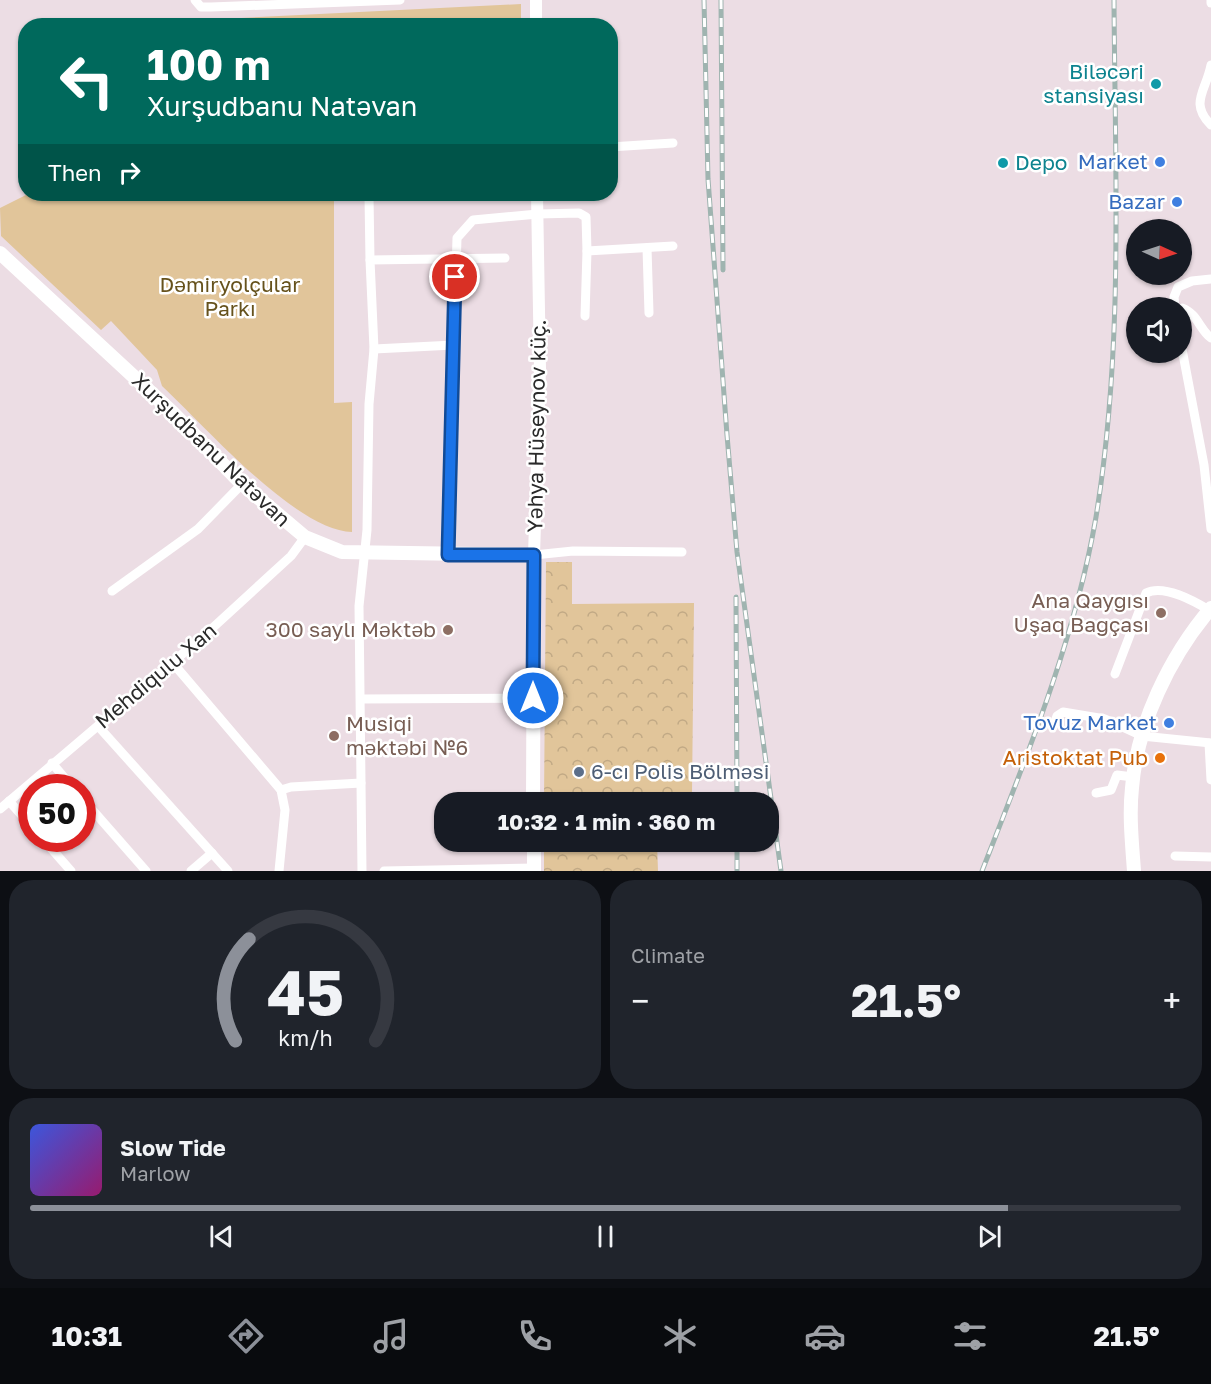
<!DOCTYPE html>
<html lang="en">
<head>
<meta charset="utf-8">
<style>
  :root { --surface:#171b24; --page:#20242c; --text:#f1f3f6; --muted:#9ea1a6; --line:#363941; --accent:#8c9099 }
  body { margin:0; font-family:"Golos Text",sans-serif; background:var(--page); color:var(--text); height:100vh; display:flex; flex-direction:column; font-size:22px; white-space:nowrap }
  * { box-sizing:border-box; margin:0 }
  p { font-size:20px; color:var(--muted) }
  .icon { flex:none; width:33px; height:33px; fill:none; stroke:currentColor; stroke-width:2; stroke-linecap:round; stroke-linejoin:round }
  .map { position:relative; height:871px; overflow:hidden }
  .details { display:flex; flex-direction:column; gap:9px; padding:9px; background:#0d0f14; flex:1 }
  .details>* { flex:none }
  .hud { position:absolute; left:18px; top:18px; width:600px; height:183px; border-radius:24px; box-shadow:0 2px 4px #0004; background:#00695c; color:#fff; overflow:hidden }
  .needle { width:39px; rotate:93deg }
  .buttons { position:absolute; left:1126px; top:219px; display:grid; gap:12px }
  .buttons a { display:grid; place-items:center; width:66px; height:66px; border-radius:50%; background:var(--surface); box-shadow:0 2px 4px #0004; font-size:30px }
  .speed { position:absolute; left:18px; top:774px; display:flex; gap:12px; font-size:30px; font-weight:700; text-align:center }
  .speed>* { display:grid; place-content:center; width:78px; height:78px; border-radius:50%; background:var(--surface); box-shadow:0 2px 4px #0004; line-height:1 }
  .speed .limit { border:9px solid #d22; background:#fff; color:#111 }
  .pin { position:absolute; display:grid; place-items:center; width:51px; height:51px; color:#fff; margin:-26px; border:3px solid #fff; border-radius:50%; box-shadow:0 2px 6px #0007 }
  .me { position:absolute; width:66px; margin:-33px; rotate:0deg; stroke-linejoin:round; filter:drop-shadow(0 0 4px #0008) }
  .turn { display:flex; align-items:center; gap:21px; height:126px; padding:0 30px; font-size:27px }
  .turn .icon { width:78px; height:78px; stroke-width:2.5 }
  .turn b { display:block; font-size:42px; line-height:51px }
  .then { display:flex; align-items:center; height:57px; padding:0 30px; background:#0003; gap:12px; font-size:22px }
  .big { font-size:45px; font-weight:700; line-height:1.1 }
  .details .card { flex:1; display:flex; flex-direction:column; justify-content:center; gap:9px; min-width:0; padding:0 21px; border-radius:24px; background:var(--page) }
  .details .dial { align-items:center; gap:0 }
  .dial svg { height:156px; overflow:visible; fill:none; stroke:var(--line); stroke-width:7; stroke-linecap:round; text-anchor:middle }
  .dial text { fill:var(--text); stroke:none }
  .song { display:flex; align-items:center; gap:18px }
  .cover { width:72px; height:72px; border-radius:9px; background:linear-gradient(135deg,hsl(230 70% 55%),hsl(320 70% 35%)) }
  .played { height:6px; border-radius:3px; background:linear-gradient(90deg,var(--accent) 85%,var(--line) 85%) }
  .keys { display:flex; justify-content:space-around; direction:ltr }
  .heat { display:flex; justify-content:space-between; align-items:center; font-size:33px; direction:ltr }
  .details .tiles { flex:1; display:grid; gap:9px; grid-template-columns:1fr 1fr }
  .card:last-child { grid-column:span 2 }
  .trip { position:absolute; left:434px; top:792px; width:345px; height:60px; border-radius:24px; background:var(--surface); box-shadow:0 2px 4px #0004; font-weight:700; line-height:60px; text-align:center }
  .tab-bar { display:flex; height:96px; justify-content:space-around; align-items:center; background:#090b0e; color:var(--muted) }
  .tab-bar .icon { width:42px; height:42px }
  .tab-bar .active { color:var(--accent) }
  .tab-bar b { font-size:27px; color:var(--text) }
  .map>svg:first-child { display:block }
  .forest { fill:url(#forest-crowns) }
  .park { fill:#e1c59a }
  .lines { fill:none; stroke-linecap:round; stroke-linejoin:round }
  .minor { stroke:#fff; stroke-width:9 }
  .tertiary { stroke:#fff; stroke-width:12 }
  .secondary { stroke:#fff; stroke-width:14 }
  .rail-casing { stroke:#9fb4b0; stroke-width:5 }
  .rail { stroke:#fff; stroke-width:3; stroke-dasharray:9; stroke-linecap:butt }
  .route-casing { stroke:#114b97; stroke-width:15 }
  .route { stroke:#1a73e8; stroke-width:10 }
  .culture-dot { fill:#0f9aa8; stroke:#fff; stroke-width:2 }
  .shop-dot { fill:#3f7fe0; stroke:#fff; stroke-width:2 }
  .education-dot { fill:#8d6e63; stroke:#fff; stroke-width:2 }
  .food-dot { fill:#e8710a; stroke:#fff; stroke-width:2 }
  .service-dot { fill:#5c6f8a; stroke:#fff; stroke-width:2 }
  .labels { text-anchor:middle; stroke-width:5; stroke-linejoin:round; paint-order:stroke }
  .culture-label { font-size:21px; fill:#0d838f; stroke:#fff; text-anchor:end }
  .shop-label { font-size:21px; fill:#366cbe; stroke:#fff; text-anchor:end }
  .park-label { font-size:21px; fill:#66521c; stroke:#fff }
  .street-label { font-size:21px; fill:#2a2a2a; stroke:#fff }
  .education-label { font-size:21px; fill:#785e54; stroke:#fff; text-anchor:end }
  .food-label { font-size:21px; fill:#c56008; stroke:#fff; text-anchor:end }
  .service-label { font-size:21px; fill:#4e5e75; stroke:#fff; text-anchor:start }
</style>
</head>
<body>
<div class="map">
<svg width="1211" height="871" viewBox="0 0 1211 871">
  <defs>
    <pattern id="forest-crowns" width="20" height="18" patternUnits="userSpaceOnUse" patternTransform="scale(1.5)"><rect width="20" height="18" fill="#e1c59a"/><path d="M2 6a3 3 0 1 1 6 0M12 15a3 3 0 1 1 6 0" fill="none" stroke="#c1a985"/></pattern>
  </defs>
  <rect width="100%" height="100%" fill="#ecdde4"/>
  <g class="forest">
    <polygon points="546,562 572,562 572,604 694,603 692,794 657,796 657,802 544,802"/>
    <polygon points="544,842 657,842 658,871 544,871"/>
  </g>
  <g class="park">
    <polygon points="521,4 521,25 101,25"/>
    <path d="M28,194H334V403L352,402V532C296,531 204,425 162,386L157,370L111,321L101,330L1,236L0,208Z"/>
  </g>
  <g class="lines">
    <g class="minor">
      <polyline points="195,0 201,7 211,7 400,0"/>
      <polyline points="1211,0 1211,3"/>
      <path d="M1211,65C1206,91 1189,103 1211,125"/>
      <polyline points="610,147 673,143"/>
      <polyline points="369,196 370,260"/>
      <polyline points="647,248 649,313"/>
      <polyline points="1175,308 1174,297 1178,287 1192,281 1211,279"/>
      <path d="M1182,308C1198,314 1199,329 1211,338"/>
      <polyline points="585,316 587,251"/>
      <polyline points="374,349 454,345"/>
      <polyline points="1182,349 1204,465 1211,529"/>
      <polyline points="448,555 457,238 473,220 538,214 579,213 586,217 587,251 673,246"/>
      <polyline points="534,555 573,551 682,552"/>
      <polyline points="112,591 198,529 242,484"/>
      <polyline points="172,662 281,790 285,810 279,871"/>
      <path d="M1115,674L1146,593C1164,584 1194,601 1209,610"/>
      <polyline points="361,699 533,698"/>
      <polyline points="98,726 228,871"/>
      <polyline points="1053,727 1057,716 1063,712 1105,719 1142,736 1211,743"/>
      <polyline points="1209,743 1211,780"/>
      <polyline points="52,763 73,788"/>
      <polyline points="281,790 291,787 361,783"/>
      <polyline points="1096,793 1111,790 1117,775 1133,777"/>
      <polyline points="82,798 146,871"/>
      <polyline points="9,801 32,827"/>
      <polyline points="0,809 207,633 291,556 305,537"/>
      <polyline points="42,838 71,871"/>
      <polyline points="1175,856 1211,857"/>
      <polyline points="191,871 212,853"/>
      <polyline points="362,871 359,606 367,530 369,404 374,349 370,260 505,258"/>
      <polyline points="384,871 534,868"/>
    </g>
    <g class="tertiary">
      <polyline points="536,26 536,0"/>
      <polyline points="534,555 540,369 537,194"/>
    </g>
    <g class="secondary">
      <polyline points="0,253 172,412 242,484 305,537 342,552 534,555 533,802"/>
      <polyline points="534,842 534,871"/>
      <path d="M1134,871C1132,843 1129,815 1132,788C1137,724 1170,656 1211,608"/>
    </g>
    <defs>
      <g id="rail">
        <polyline points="704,0 708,179 727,435 737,552 781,871"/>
        <polyline points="721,0 723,270"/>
        <polyline points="736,597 737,802"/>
        <polyline points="737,842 737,871"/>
        <path d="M982,871C1027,756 1075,639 1096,517C1124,346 1115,172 1114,0"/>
      </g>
    </defs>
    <use href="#rail" class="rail-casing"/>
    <use href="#rail" class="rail"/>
  </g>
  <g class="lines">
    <defs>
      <polyline id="route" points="455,277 448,555 534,555 533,698"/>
    </defs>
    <use href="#route" class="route-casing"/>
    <use href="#route" class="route"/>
  </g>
  <g class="culture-dot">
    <circle cx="1156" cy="84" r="6"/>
    <circle cx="1003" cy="163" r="6"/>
  </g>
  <g class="shop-dot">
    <circle cx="1160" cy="162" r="6"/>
    <circle cx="1177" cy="202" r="6"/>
    <circle cx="1169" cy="723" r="6"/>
  </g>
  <g class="education-dot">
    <circle cx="1161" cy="613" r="6"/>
    <circle cx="448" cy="630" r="6"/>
    <circle cx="334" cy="736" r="6"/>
  </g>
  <circle class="food-dot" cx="1160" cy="758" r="6"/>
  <circle class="service-dot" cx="579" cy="772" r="6"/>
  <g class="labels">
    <g class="culture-label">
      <text x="1144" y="79">Biləcəri<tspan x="1144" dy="24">stansiyası</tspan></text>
      <text x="1015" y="170" text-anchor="start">Depo</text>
    </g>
    <g class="shop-label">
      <text x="1148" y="169">Market</text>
      <text x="1165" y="209">Bazar</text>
      <text x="1157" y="730">Tovuz Market</text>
    </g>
    <g class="park-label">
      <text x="230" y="292">Dəmiryolçular<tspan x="230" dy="24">Parkı</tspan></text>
    </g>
    <g class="street-label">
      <text transform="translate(537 426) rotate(-89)" y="7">Yəhya Hüseynov küç.</text>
      <text transform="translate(211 450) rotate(44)" y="7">Xurşudbanu Natəvan</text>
      <text transform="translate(156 676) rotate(-40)" y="7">Mehdiqulu Xan</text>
    </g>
    <g class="education-label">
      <text x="1149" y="608">Ana Qayğısı<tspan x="1149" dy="24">Uşaq Bağçası</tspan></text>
      <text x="436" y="637">300 saylı Məktəb</text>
      <text x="346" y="731" text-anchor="start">Musiqi<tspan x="346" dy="24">məktəbi №6</tspan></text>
    </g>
    <g class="food-label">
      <text x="1148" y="765">Aristoktat Pub</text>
    </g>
    <g class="service-label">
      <text x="591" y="779">6-cı Polis Bölməsi</text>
    </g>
  </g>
</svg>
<div class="buttons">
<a><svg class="needle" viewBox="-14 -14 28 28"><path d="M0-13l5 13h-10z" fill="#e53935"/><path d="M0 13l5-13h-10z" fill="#9ea1a6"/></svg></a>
<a><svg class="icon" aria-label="sound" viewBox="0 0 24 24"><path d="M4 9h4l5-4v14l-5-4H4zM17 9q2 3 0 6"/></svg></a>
</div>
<div class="speed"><div class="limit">50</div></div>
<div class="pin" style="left:455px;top:277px;background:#d93025"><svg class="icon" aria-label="arrive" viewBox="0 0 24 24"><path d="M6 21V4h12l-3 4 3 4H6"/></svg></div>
<svg class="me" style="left:533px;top:698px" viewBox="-20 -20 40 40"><circle r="17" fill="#1a73e8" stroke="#fff" stroke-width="3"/><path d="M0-11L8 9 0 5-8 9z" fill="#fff"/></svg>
<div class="trip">10:32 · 1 min · 360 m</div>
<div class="hud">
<div class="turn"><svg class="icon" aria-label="left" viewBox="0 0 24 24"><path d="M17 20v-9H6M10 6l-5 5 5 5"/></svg><div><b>100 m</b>Xurşudbanu Natəvan</div></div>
<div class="then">Then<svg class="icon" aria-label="right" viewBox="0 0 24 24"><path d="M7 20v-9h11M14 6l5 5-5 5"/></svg></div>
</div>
</div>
<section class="details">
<div class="tiles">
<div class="card dial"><svg viewBox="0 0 100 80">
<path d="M14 69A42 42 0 1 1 86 69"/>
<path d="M14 69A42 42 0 0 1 21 17" stroke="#8c9099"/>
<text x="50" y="56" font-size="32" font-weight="700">45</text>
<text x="50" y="72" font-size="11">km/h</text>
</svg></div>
<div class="card"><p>Climate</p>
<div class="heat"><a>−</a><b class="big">21.5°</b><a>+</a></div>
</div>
<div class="card">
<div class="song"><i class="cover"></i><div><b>Slow Tide</b><p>Marlow</p></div></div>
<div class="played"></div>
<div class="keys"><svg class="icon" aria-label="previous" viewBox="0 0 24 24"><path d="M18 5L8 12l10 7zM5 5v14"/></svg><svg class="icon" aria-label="pause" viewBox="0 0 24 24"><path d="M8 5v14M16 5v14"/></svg><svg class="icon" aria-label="next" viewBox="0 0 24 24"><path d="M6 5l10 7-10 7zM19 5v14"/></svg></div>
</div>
</div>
</section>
<nav class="tab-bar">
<b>10:31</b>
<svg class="icon active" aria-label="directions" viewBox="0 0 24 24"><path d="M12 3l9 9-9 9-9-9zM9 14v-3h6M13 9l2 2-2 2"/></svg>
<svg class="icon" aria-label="music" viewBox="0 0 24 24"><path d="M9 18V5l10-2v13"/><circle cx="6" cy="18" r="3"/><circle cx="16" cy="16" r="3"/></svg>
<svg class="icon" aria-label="phone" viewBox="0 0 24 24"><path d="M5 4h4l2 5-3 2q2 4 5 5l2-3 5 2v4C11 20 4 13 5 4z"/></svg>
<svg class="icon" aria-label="climate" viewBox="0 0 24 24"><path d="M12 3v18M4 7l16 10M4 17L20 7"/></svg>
<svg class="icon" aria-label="car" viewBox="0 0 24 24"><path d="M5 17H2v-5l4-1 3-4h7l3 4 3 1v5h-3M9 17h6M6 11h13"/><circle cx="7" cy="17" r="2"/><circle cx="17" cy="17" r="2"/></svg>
<svg class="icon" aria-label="filters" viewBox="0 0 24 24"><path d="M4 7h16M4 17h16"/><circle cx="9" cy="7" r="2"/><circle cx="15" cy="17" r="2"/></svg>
<b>21.5°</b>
</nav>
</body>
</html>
